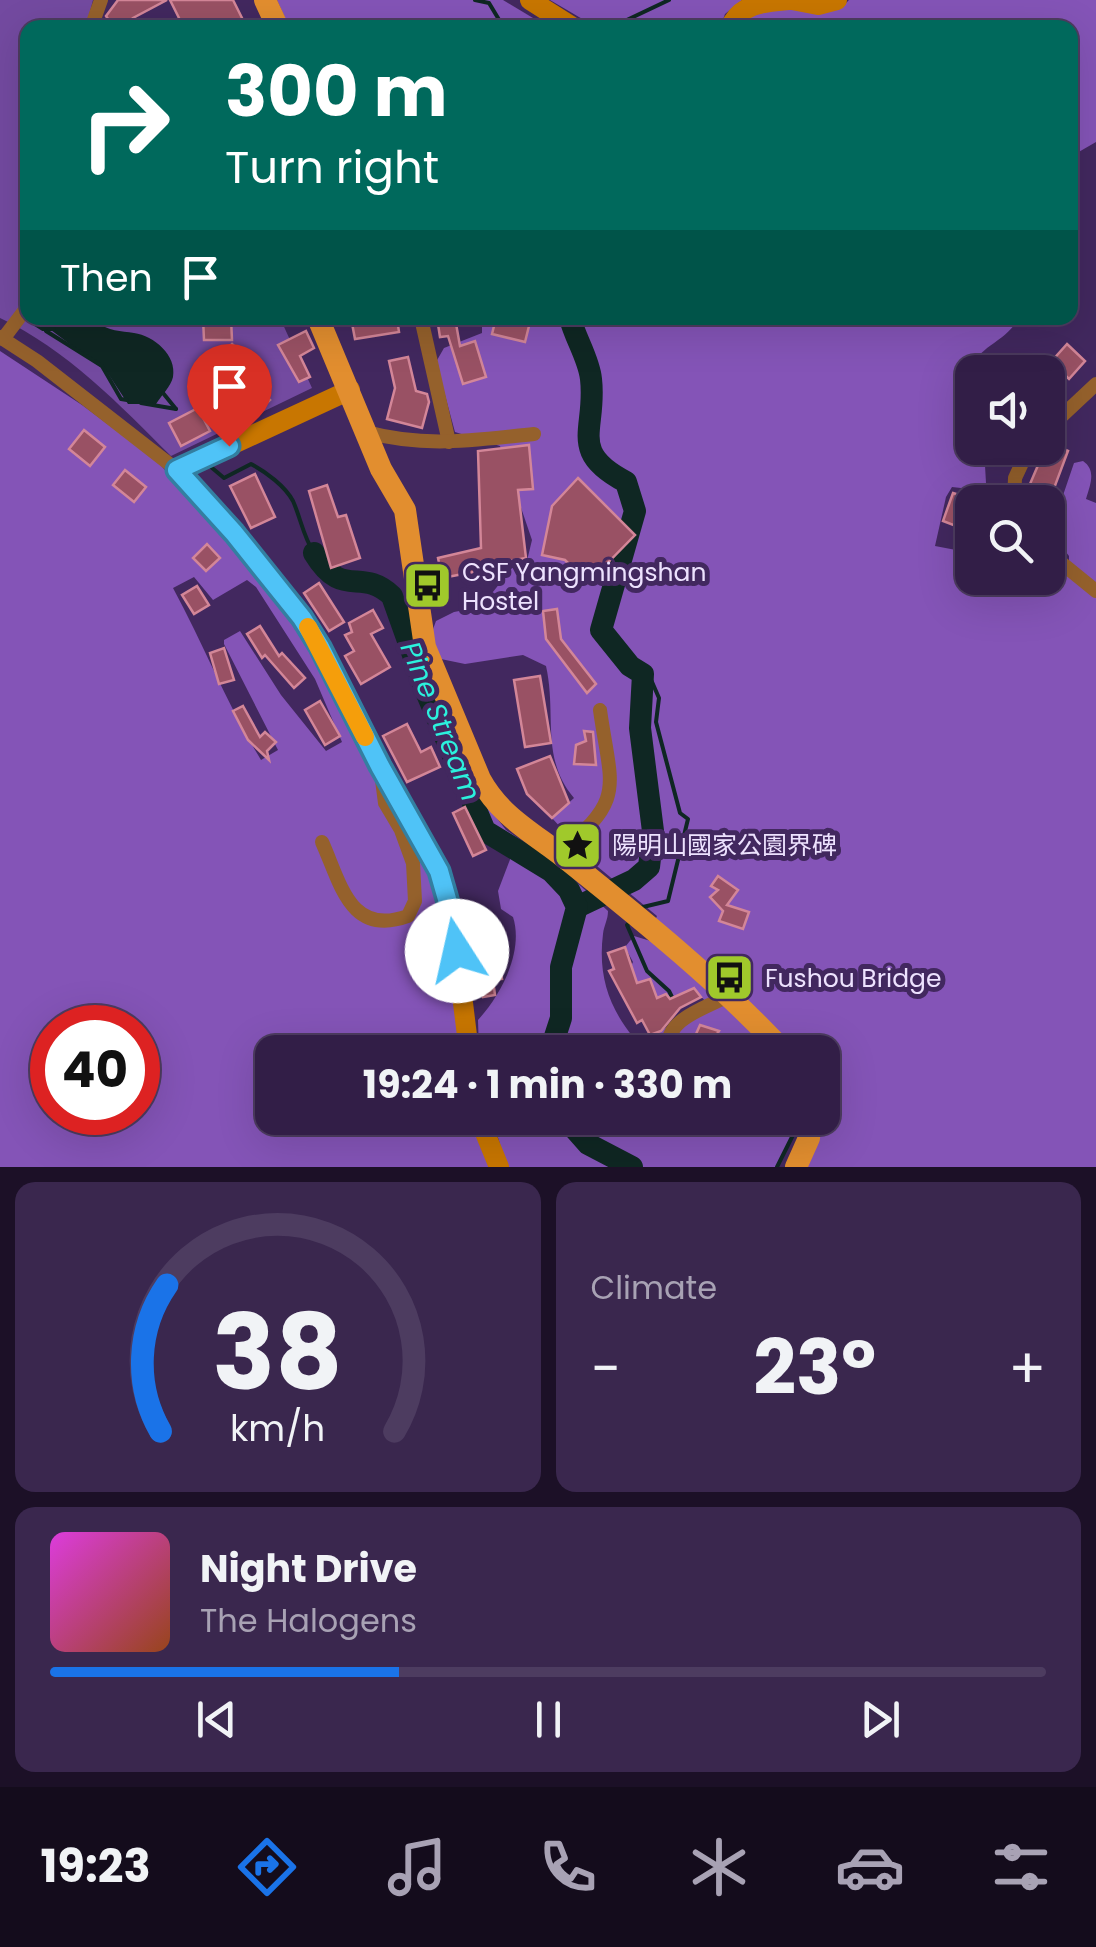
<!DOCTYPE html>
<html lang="en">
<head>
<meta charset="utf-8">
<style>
  :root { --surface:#321e47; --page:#3a274e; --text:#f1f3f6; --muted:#a8a2b4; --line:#4d3c60; --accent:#1a73e8 }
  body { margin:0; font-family:Poppins,"Noto Sans TC",sans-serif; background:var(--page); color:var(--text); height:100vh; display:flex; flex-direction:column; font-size:38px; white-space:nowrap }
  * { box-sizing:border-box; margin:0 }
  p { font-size:32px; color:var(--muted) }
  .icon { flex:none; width:55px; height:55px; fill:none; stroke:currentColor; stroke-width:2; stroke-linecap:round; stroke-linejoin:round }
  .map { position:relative; height:1167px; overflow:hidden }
  .drawer { display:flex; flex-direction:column; gap:15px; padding:15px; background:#1c1027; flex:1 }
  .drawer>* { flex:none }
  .guide { position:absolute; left:20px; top:20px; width:1058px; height:305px; border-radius:20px; box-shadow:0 10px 40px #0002,0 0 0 2px var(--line); background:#00695c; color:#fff; overflow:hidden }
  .fabs { position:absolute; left:955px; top:355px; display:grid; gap:20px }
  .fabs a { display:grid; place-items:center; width:110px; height:110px; border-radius:20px; background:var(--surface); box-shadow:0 10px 40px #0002,0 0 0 2px var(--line); font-size:50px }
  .speed { position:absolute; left:30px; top:1005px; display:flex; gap:20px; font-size:50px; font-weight:700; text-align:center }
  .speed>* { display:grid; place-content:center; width:130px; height:130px; border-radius:50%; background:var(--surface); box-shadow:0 10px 40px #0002,0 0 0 2px var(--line); line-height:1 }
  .speed .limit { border:15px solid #d22; background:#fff; color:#111 }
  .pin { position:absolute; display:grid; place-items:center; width:85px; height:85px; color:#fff; margin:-102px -42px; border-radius:50% 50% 50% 0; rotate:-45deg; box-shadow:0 0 10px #0007 }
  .pin .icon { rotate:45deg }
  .me { position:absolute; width:110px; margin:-55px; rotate:350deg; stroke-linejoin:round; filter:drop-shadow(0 0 8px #0008) }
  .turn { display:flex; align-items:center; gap:35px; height:210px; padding:0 40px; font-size:45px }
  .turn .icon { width:130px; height:130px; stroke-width:2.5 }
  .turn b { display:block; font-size:70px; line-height:85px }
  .then { display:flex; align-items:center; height:95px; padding:0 40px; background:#0003; gap:20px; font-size:38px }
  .big { font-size:75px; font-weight:700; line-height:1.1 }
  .drawer .tile { flex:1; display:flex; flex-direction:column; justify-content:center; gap:15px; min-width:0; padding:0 35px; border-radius:20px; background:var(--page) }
  .drawer .dial { align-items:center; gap:0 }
  .dial svg { height:260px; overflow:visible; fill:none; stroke:var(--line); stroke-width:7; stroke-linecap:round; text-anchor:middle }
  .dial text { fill:var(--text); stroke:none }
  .song { display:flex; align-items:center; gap:30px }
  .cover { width:120px; height:120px; border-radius:15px; background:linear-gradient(135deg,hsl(300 70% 55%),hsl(20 70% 35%)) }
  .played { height:10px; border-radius:5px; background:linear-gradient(90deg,var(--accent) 35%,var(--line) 35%) }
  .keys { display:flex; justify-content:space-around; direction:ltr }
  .heat { display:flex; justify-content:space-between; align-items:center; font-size:55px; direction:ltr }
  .drawer .tiles { flex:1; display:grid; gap:15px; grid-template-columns:1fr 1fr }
  .tile:last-child { grid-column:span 2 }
  .trip { position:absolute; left:255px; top:1035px; width:585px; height:100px; border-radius:20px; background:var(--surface); box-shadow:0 10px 40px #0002,0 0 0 2px var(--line); font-weight:700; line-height:100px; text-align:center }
  .tabs { display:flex; height:160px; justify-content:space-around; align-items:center; background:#140c1c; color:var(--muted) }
  .tabs .icon { width:70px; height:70px }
  .tabs .selected { color:var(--accent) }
  .tabs b { font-size:45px; color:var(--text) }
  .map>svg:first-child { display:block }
  .green { fill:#734aa0 }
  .forest { fill:#8454b7; fill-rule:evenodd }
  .water { fill:#0f2723 }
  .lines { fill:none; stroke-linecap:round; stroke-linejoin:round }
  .stream { stroke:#0f2723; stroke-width:4 }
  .river { stroke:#0f2723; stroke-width:22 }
  .building { fill:#995164; stroke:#d38698; stroke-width:2.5 }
  .street { stroke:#95612c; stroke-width:14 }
  .secondary { stroke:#c87601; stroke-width:20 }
  .primary { stroke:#e28e2f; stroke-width:22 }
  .route-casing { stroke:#337fa1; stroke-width:25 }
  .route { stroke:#4fc3f7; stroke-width:18 }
  .slow { stroke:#f59e0b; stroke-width:18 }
  .labels { text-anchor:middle; stroke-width:10; stroke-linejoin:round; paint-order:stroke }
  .poi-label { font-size:25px; fill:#ede2fe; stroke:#42285f; text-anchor:start }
  .water-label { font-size:28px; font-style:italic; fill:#2bf1dd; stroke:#42285f }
</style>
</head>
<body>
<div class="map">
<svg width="1096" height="1167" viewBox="0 0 1096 1167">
  <rect width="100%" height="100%" fill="#42285f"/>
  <path class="green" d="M0,0H93L86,27L28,28V318H280L312,388L171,456C120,405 66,349 0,318Z"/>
  <g class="forest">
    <polygon points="277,0 503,0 548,27 289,27"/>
    <polygon points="550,0 742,0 725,14 720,28 596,27"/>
    <polygon points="849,0 1096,0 1096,142 1070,157 1070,28 739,28 743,20 772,8 843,6"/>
    <path d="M482,318H1018C1009,340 980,345 971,368L972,448H984L986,483L979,490L952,487L946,497L935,546L956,550L967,548L972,513V578H1048V566L1060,568L1069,562V556L1048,529V523L1058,510L1074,463L1083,461C1096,470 1091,483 1086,499L1096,503V1167H806L818,1118H822V1052H794L653,925L657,916L592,862L552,818L574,798C540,758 557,715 546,666L523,655L465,664L436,658L432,632L436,621L454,612L481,607L512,568L525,569L532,540L500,446L455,432L436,362L444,348L482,333Z"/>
    <path d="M0,351L82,405L156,460L300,621L437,871L464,1052H272V1118H472L490,1167H0ZM194,577L213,600L247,580L256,587L315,679L342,742L326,751L281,695L240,631L224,640V644L278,750L261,760C227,705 204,645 173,588ZM52,1028H138V1112H52Z"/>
    <path d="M485,803L506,830L560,867L608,911C608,920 604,925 603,934C598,974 608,1006 633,1037L664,1029L707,1003L694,989L669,999L657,998L650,979L637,983L631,966L633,962L625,947L634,936L654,942L777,1052H479L478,1020C501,995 524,951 513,917L501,909L498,891L511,857L491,843Z"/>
    <polygon points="492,1118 801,1118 777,1167 507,1167"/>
  </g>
  <path class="water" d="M60,318L97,322C108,331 121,331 134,333C154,336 177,355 173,377C171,386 161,396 156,404H128L107,372L51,330Z"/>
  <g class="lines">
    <g class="stream">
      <polyline points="475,0 489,3 504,28"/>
      <polyline points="610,28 669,0"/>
      <polyline points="35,324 43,329 54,329"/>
      <polyline points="46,331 102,366 121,399 127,400"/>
      <polyline points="163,393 176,409"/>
      <polyline points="141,403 176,409"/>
      <path d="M211,467L224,478L251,464C266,472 285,486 293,501C301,519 303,536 314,553"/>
      <polyline points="643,674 649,675 659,698 656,722 680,813 688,819 668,901 643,907"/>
      <polyline points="630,922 627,925 647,971 669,991 674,1001"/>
      <polyline points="677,1035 678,1052"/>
      <polyline points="777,1167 794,1133 794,1118"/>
    </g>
    <g class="river">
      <path d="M570,318C575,338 589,359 591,379C597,430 567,451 626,482L635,511L601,630L630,666L643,674L640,728L653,831L649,867L634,880L577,907"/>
      <path d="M314,553C343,601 360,566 392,596L427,694L485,831L551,871L569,890L577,907L561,967V1018L550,1052"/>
      <polyline points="565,1118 588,1144 632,1167"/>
    </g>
  </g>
  <g class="building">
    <polygon points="118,0 167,0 133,18 138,28 114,28 106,16"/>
    <polygon points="170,0 233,0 247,28 184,28"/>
    <polygon points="203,318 231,318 232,340 204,340"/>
    <polygon points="351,318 397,318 399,332 355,339"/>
    <polygon points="437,318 455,318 460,346 475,341 486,377 463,384 448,336 440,337"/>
    <polygon points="496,318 531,318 525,342 492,334"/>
    <polygon points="306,331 314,348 300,356 310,377 299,382 278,345"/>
    <polygon points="232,344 248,360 220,387 204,371"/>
    <polygon points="1067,344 1085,361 1069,379 1051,362"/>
    <polygon points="408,357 416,391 427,394 429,402 422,428 387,419 395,388 389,361"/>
    <polygon points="255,385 270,400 255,414 240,399"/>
    <polygon points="198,408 210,431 181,446 169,423"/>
    <polygon points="84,430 105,447 90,466 69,449"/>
    <polygon points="1048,442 1068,451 1050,499 1027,491"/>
    <polygon points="529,445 533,489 518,490 526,558 478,566 479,571 442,578 438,558 481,548 478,451"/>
    <polygon points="125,470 146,487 134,502 113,485"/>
    <polygon points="255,474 275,517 251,528 230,486"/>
    <polygon points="578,478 635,535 588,583 565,560 542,555 552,506"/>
    <polygon points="327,485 338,517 346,515 360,558 331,568 309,491"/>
    <polygon points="953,493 972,499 961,528 943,521"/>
    <polygon points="207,544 220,558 206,571 193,558"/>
    <polygon points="319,583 344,622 329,631 304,593"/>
    <polygon points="197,586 209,605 194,614 182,595"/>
    <polygon points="557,609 561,639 596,684 587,693 546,639 543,611"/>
    <polygon points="373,610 383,628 371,634 390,667 361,684 345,656 354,651 345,635 352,632 349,623"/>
    <polygon points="260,626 279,656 282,653 305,678 294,688 265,655 262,658 247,634"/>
    <polygon points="224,648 234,680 219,684 210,653"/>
    <polygon points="540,676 551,743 525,747 514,680"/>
    <polygon points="320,701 340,736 325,745 305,710"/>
    <polygon points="243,706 260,737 265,732 276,742 267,751 269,760 248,740 233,711"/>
    <polygon points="407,724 421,752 431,747 440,767 407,782 383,736"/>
    <polygon points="584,731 593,732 596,765 574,764 576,745 586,741"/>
    <polygon points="550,756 569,803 552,818 527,794 517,769"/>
    <polygon points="465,807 486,850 473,856 453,813"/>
    <polygon points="718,876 738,890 727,905 749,912 743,929 719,921 723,911 710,897 718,890 711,886"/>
    <polygon points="625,947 637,983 650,979 657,998 666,994 670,999 694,988 701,997 680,1008 661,1031 650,1035 642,1020 637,1023 609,971 614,969 608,953"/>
    <polygon points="500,966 502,979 493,980 495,995 483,997 479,969"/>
    <polygon points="700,1025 719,1031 717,1034 738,1052 688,1052"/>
  </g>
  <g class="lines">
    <g class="street">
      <polyline points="91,28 101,0"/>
      <polyline points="421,318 449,442"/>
      <polyline points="0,337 37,361 177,470"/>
      <polyline points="3,339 28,306"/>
      <polyline points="1048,429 1096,384"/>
      <path d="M366,432C426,448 473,440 534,434"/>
      <polyline points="1014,502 1015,478 1029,448"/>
      <polyline points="1048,552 1096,591"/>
      <path d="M322,842C341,884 350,937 408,916L415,901L413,863L401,830L385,803L381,772"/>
      <path d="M558,853C627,799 611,788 600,710"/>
      <path d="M668,1052C663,1020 703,1009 728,996"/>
    </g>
    <g class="secondary">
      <polyline points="530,0 574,28"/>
      <polyline points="792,0 818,5 837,0"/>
      <path d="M730,28C740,3 765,2 789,0"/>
      <polyline points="350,390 177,470 234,533 302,618 439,871 453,921 469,1052"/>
      <polyline points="479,1118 499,1167"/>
    </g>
    <g class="primary">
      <polyline points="265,0 278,28"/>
      <path d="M318,318L381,469L405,510L425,647L480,779C502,819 536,834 570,862C640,918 724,986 784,1052"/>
      <polyline points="796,1167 809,1138 811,1118"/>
    </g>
  </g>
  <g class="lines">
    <defs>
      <polyline id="route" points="229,446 177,470 234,533 302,618 320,647 380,766 439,871 453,920 457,951"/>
    </defs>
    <use href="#route" class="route-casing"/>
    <use href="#route" class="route"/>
    <polyline class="slow" points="308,627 365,737"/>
  </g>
  <defs>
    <symbol id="bus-square" viewBox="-11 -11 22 22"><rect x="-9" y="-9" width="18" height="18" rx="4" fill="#a0c92b" stroke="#42285f"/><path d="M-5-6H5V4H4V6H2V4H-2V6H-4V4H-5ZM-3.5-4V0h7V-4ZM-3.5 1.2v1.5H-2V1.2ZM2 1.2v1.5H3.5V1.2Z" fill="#111"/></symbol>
    <symbol id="sight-square" viewBox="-11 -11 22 22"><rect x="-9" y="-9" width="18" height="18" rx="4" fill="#a0c92b" stroke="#42285f"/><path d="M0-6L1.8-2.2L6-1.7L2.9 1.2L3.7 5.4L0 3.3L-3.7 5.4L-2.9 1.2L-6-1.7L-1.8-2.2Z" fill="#111"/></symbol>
  </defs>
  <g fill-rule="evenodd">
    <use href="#bus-square" x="400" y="558" width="55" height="55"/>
    <use href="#sight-square" x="550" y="818" width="55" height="55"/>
    <use href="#bus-square" x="702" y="950" width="55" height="55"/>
  </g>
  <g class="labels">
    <g class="poi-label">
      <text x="462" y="581">CSF Yangmingshan<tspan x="462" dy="29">Hostel</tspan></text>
      <text x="612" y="854">陽明山國家公園界碑</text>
      <text x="765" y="987">Fushou Bridge</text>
    </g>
    <g class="water-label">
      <text transform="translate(441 721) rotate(68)" y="10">Pine Stream</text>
    </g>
  </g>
</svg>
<div class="fabs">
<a><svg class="icon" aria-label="sound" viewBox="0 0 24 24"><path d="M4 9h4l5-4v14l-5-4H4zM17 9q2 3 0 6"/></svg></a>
<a><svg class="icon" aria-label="search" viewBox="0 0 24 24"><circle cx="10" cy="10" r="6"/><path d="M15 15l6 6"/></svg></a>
</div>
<div class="speed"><div class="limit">40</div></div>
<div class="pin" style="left:229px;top:446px;background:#d93025"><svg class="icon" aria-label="arrive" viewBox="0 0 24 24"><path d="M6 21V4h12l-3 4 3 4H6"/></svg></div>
<svg class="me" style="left:457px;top:951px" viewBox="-20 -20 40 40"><circle r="19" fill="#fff"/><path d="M0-13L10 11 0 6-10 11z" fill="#4fc3f7"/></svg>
<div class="trip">19:24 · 1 min · 330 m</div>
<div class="guide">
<div class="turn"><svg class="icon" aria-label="right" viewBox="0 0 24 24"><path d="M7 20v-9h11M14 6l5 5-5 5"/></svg><div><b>300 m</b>Turn right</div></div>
<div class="then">Then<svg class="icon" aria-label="arrive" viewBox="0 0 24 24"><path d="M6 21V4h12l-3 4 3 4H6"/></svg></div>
</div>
</div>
<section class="drawer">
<div class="tiles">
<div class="tile dial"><svg viewBox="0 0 100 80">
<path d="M14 69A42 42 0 1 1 86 69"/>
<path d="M14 69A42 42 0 0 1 16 24" stroke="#1a73e8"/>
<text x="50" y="56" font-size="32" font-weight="700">38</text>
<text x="50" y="72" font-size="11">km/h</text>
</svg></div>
<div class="tile"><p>Climate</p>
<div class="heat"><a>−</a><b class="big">23°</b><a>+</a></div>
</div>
<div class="tile">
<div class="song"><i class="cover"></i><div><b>Night Drive</b><p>The Halogens</p></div></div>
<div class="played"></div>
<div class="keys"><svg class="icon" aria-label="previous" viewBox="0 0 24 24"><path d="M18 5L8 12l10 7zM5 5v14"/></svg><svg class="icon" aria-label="pause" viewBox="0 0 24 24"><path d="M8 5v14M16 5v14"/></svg><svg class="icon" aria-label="next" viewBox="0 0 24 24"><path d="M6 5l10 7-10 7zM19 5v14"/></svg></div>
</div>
</div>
</section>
<nav class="tabs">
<b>19:23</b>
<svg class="icon selected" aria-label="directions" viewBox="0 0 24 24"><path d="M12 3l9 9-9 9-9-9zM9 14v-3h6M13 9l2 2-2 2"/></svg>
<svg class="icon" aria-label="music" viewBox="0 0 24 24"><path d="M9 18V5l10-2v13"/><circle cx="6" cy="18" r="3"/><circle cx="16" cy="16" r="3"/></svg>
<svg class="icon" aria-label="phone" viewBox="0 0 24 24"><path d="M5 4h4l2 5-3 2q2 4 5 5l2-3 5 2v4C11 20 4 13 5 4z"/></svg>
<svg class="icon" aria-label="climate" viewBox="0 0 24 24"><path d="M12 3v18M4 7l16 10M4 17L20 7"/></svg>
<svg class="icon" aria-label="car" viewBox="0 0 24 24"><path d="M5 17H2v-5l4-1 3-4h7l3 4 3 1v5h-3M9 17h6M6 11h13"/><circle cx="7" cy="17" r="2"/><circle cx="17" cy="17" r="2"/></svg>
<svg class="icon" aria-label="filters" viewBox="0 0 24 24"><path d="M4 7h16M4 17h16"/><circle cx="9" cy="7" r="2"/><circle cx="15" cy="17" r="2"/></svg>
</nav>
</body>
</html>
